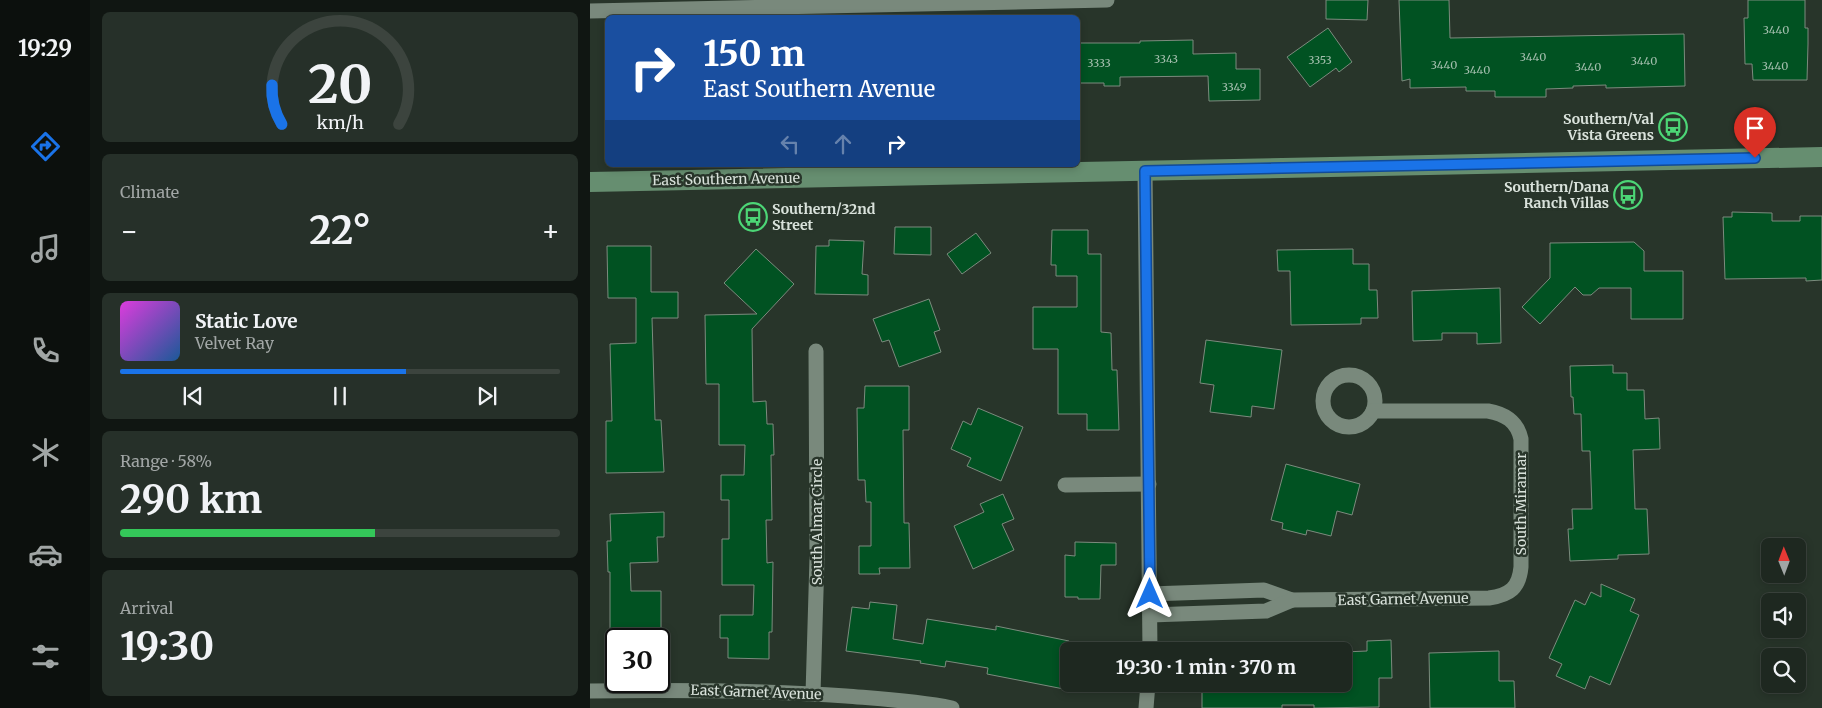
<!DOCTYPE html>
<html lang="en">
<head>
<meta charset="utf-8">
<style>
  :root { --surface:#1e2820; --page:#263029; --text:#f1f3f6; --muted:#a1a6a5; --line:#3c443e; --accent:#1a73e8 }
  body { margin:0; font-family:Merriweather,serif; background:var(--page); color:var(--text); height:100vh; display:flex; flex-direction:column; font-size:19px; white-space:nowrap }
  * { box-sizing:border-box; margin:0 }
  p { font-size:16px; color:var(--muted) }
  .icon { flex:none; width:28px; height:28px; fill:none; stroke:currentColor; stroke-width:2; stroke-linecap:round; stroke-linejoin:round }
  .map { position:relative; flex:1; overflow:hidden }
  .sheet { display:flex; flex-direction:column; gap:12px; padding:12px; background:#101612; width:500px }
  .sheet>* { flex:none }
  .hud { position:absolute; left:15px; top:15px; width:475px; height:152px; border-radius:8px; box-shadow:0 2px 8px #0003,0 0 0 1px var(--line); background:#1a4fa0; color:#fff; overflow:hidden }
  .needle { width:32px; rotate:359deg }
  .controls { position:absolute; left:1171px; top:538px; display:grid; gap:10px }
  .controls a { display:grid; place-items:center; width:45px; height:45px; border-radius:8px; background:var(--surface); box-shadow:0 2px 8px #0003,0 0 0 1px var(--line); font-size:25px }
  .speed { position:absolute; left:15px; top:628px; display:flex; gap:10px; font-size:25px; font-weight:700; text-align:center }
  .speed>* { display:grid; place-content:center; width:65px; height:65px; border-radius:50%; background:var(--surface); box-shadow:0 2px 8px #0003,0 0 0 1px var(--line); line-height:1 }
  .speed .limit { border:2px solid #111; border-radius:8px; background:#fff; color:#111 }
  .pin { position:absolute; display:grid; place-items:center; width:42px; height:42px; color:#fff; margin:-51px -21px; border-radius:50% 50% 50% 0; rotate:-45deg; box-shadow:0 0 5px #0007 }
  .pin .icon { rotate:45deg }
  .me { position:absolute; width:55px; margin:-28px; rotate:0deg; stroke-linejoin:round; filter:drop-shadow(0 0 4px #0008) }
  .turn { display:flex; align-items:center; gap:18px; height:105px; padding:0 15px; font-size:22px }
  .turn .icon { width:65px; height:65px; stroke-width:2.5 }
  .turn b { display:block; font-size:35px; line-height:42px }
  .lanes { display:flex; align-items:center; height:48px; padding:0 15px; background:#0003; justify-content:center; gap:25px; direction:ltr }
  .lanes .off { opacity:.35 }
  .big { font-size:38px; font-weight:700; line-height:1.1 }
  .sheet .card { flex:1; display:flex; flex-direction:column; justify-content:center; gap:8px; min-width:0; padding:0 18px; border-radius:8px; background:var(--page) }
  .sheet .dial { align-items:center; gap:0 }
  .dial svg { height:130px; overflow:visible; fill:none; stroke:var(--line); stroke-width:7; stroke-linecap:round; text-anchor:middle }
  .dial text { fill:var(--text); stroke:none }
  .song { display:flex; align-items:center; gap:15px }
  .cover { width:60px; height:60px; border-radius:8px; background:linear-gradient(135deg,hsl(300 70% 55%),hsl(210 70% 35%)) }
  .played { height:5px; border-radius:2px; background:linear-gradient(90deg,var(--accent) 65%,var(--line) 65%) }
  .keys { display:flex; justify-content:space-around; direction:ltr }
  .heat { display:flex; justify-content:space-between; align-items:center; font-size:28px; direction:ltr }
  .charge { height:8px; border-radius:4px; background:linear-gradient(90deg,#34c759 58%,var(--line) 0) }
  .trip { position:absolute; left:470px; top:642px; width:292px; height:50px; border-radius:8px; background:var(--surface); box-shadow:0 2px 8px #0003,0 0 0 1px var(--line); font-weight:700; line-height:50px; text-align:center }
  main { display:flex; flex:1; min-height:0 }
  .menu { display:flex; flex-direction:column; width:90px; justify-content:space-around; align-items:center; background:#0c100d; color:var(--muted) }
  .menu .icon { width:35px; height:35px }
  .menu .active { color:var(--accent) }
  .menu b { font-size:22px; color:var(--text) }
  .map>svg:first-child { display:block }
  .building { fill:#015222; stroke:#7c8b7e }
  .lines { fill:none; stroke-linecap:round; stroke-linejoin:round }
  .minor { stroke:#79897c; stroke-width:15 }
  .secondary { stroke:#668e70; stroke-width:20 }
  .route-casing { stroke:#114b97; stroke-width:12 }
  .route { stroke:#1a73e8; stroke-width:9 }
  .labels { text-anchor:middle; stroke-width:5; stroke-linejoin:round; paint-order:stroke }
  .number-label { font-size:11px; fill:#a3bead }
  .poi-label { font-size:14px; font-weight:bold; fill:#d9e2db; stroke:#28352a; text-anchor:end }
  .street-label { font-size:14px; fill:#d9e2db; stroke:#28352a }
</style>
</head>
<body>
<main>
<nav class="menu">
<b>19:29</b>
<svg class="icon active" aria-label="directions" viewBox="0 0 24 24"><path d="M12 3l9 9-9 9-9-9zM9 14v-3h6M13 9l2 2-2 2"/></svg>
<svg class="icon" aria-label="music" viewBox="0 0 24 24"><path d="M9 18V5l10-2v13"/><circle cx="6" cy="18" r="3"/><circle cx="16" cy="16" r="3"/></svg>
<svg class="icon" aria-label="phone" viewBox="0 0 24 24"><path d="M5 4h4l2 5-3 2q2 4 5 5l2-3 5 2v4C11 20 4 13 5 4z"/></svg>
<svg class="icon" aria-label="climate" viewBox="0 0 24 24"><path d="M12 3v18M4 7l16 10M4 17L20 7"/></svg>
<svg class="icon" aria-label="car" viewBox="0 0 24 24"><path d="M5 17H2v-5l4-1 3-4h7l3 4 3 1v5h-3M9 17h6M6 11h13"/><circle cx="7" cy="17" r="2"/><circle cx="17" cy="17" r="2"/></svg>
<svg class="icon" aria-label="filters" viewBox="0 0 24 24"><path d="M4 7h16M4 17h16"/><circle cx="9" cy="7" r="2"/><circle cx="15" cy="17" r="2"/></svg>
</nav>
<section class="sheet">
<div class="card dial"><svg viewBox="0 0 100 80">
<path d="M14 69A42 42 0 1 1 86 69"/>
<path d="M14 69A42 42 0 0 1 8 45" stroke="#1a73e8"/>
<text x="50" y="56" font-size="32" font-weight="700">20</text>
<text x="50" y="72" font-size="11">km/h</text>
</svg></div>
<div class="card"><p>Climate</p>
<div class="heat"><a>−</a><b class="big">22°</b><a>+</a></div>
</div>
<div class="card">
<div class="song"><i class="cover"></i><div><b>Static Love</b><p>Velvet Ray</p></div></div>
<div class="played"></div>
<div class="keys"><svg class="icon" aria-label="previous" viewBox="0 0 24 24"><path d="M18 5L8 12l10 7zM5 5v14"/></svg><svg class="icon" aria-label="pause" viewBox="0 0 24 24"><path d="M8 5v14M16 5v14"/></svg><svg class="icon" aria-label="next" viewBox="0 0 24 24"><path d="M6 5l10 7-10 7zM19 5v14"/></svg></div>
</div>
<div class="card"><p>Range · 58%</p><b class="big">290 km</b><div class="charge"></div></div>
<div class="card"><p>Arrival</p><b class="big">19:30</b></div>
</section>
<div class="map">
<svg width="1232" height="708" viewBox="0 0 1232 708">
  <rect width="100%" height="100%" fill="#28352a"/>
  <g class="building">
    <polygon points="736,0 778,0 777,20 736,19"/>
    <polygon points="809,0 859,0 860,38 1094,34 1095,86 1016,88 1016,85 983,86 983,88 956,89 956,97 905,97 905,91 876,91 876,87 820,88 820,79 812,81"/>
    <polygon points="1158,0 1215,0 1215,28 1218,28 1218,44 1217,80 1163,80 1162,64 1155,64 1154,18 1158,18"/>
    <polygon points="738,28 762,62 749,72 746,68 720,87 697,57"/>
    <polygon points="603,40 603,54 646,53 646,69 670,69 670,100 619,101 618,76 530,77 530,86 514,86 514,83 488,83 488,43 550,43 550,41"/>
    <polygon points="1142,212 1182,213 1182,221 1210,221 1210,216 1232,216 1232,280 1216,281 1216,278 1135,279 1133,217 1142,217"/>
    <polygon points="305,227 341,227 341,255 304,254"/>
    <polygon points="462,230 498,230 498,254 511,254 511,332 521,333 522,370 527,370 529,430 497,430 497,414 468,414 468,349 443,349 443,307 487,307 487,276 466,276 466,265 461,265"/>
    <polygon points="386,233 401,253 372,274 357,254"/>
    <polygon points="239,240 274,241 272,274 278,275 278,295 225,294 226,246 239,246"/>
    <polygon points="1044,242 1054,251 1054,271 1093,271 1093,319 1041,319 1041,288 1009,288 1001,295 993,295 985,287 950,324 932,307 960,278 960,243"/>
    <polygon points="17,246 61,246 61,292 88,292 88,318 62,318 65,420 71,420 74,472 16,473 16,421 22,421 20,344 46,343 46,298 18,298"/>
    <polygon points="166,249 204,284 162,329 163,402 176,401 177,424 183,424 184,455 181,455 182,520 176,520 177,563 183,562 182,632 179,632 179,659 138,658 138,638 130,638 130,615 163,615 164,585 132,585 132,539 139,539 139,500 131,500 131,475 154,475 155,445 129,445 129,384 116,384 115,315 167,314 134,283"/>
    <polygon points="763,249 763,264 779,264 779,290 787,290 788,318 771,318 771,324 701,325 700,271 688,271 687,250"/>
    <polygon points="910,288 911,343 887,344 887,333 852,333 852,340 823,341 822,291"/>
    <polygon points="339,299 350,330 344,332 351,352 309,367 299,340 292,342 283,319"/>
    <polygon points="616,340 692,350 684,409 662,406 661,417 620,412 624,385 610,383"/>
    <polygon points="1023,365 1023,373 1037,373 1037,390 1054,390 1055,419 1069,418 1070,449 1043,450 1045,509 1057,509 1059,554 1028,555 1028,559 980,561 978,529 983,529 982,509 1002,509 1000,451 992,451 991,414 984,414 983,397 981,397 980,366"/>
    <polygon points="275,386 319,386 319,430 313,430 314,523 319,523 320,568 289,568 290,574 269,574 269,546 281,546 281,502 276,502 275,480 268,480 267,408 274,408"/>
    <polygon points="388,408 433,427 411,481 377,466 381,458 361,449 373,421 381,425"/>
    <polygon points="696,464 770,484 762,515 747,511 741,536 717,530 716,535 692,529 693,523 681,520"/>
    <polygon points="413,494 424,519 412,524 424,550 383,569 364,526 394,512 390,504"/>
    <polygon points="74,512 74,537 67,537 68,562 40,563 41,591 71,591 71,639 20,639 20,572 18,572 17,541 21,541 20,514"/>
    <polygon points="485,542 526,543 526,565 511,565 510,599 488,599 488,597 475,597 475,555 485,556"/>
    <polygon points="1011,584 1045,599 1040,611 1049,615 1020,685 1000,676 995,689 966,676 972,664 959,658 985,600 995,605 1001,592 1011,597"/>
    <polygon points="280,602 307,605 303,639 333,644 337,619 406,630 406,626 479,641 479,690 397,674 398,668 356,661 355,667 330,663 331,661 256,651 262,607 279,609"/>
    <polygon points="801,640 802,678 789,678 789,707 724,708 724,705 692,705 692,708 612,708 612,684 754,684 754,652 777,651 777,641"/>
    <polygon points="909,651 909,681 924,681 925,708 840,708 839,653"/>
  </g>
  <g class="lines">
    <g class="minor">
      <polyline points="0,11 517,0"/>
      <polyline points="555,171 560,651"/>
      <circle cx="759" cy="401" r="26"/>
      <polyline points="475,485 559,484"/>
      <path d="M560,594L674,590L702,600L899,598C920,595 929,588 931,567V439C927,421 915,414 898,411H783"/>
      <polyline points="560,615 676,611 702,600"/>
      <path d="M0,691C85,690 171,690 256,696C292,699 327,701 362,708"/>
      <polyline points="223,694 227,558 226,351"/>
      <polyline points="556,708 558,684"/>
    </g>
    <polyline class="secondary" points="0,182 1232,157"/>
  </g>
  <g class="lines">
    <defs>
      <polyline id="route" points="560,594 555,171 1165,158"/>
    </defs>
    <use href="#route" class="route-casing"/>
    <use href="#route" class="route"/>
  </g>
  <defs>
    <symbol id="bus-ring" viewBox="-11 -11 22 22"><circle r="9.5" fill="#28352a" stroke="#4cd676" stroke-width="1.5"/><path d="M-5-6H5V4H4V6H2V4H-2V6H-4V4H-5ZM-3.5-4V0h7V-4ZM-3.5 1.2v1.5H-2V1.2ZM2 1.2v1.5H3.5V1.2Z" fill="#4cd676"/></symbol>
  </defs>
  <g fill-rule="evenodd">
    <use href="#bus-ring" x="1067" y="111" width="32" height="32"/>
    <use href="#bus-ring" x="1022" y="179" width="32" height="32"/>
    <use href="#bus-ring" x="147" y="201" width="32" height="32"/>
  </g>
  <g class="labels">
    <g class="number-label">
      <text x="1186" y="34">3440</text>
      <text x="943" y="61">3440</text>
      <text x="576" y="63">3343</text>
      <text x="730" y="64">3353</text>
      <text x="1054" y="65">3440</text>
      <text x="509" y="67">3333</text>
      <text x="854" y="69">3440</text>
      <text x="1185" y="70">3440</text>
      <text x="998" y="71">3440</text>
      <text x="887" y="74">3440</text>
      <text x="644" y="91">3349</text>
    </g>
    <g class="poi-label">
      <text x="1064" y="124">Southern/Val<tspan x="1064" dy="16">Vista Greens</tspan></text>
      <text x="1019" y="192">Southern/Dana<tspan x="1019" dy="16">Ranch Villas</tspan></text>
      <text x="182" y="214" text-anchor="start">Southern/32nd<tspan x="182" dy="16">Street</tspan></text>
    </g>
    <g class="street-label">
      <text transform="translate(136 179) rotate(-1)" y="5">East Southern Avenue</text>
      <text transform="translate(931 504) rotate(-90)" y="5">South Miramar</text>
      <text transform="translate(227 522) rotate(-90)" y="5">South Almar Circle</text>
      <text transform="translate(813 599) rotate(-1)" y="5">East Garnet Avenue</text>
      <text transform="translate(166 692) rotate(2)" y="5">East Garnet Avenue</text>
    </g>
  </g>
</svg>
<div class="controls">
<a><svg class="needle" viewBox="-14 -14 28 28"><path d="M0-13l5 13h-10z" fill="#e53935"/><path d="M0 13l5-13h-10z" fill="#a1a6a5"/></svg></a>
<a><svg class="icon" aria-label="sound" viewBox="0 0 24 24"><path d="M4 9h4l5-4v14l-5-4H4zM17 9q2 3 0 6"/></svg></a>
<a><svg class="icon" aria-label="search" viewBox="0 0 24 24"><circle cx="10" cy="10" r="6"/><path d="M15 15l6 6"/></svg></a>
</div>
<div class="speed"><div class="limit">30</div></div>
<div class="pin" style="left:1165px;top:158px;background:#d93025"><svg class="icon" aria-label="arrive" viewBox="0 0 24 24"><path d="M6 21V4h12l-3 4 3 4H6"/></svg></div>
<svg class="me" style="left:560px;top:594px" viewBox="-20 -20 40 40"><path d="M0-17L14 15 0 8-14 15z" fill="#1a73e8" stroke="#fff" stroke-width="4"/></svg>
<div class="trip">19:30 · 1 min · 370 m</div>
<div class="hud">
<div class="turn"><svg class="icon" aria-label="right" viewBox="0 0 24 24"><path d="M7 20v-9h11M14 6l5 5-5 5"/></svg><div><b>150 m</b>East Southern Avenue</div></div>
<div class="lanes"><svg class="icon off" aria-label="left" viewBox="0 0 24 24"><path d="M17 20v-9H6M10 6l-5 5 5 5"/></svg><svg class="icon off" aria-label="ahead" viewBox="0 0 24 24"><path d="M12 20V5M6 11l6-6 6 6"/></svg><svg class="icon" aria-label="right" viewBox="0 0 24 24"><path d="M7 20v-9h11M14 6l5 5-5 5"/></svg></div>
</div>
</div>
</main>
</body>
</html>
